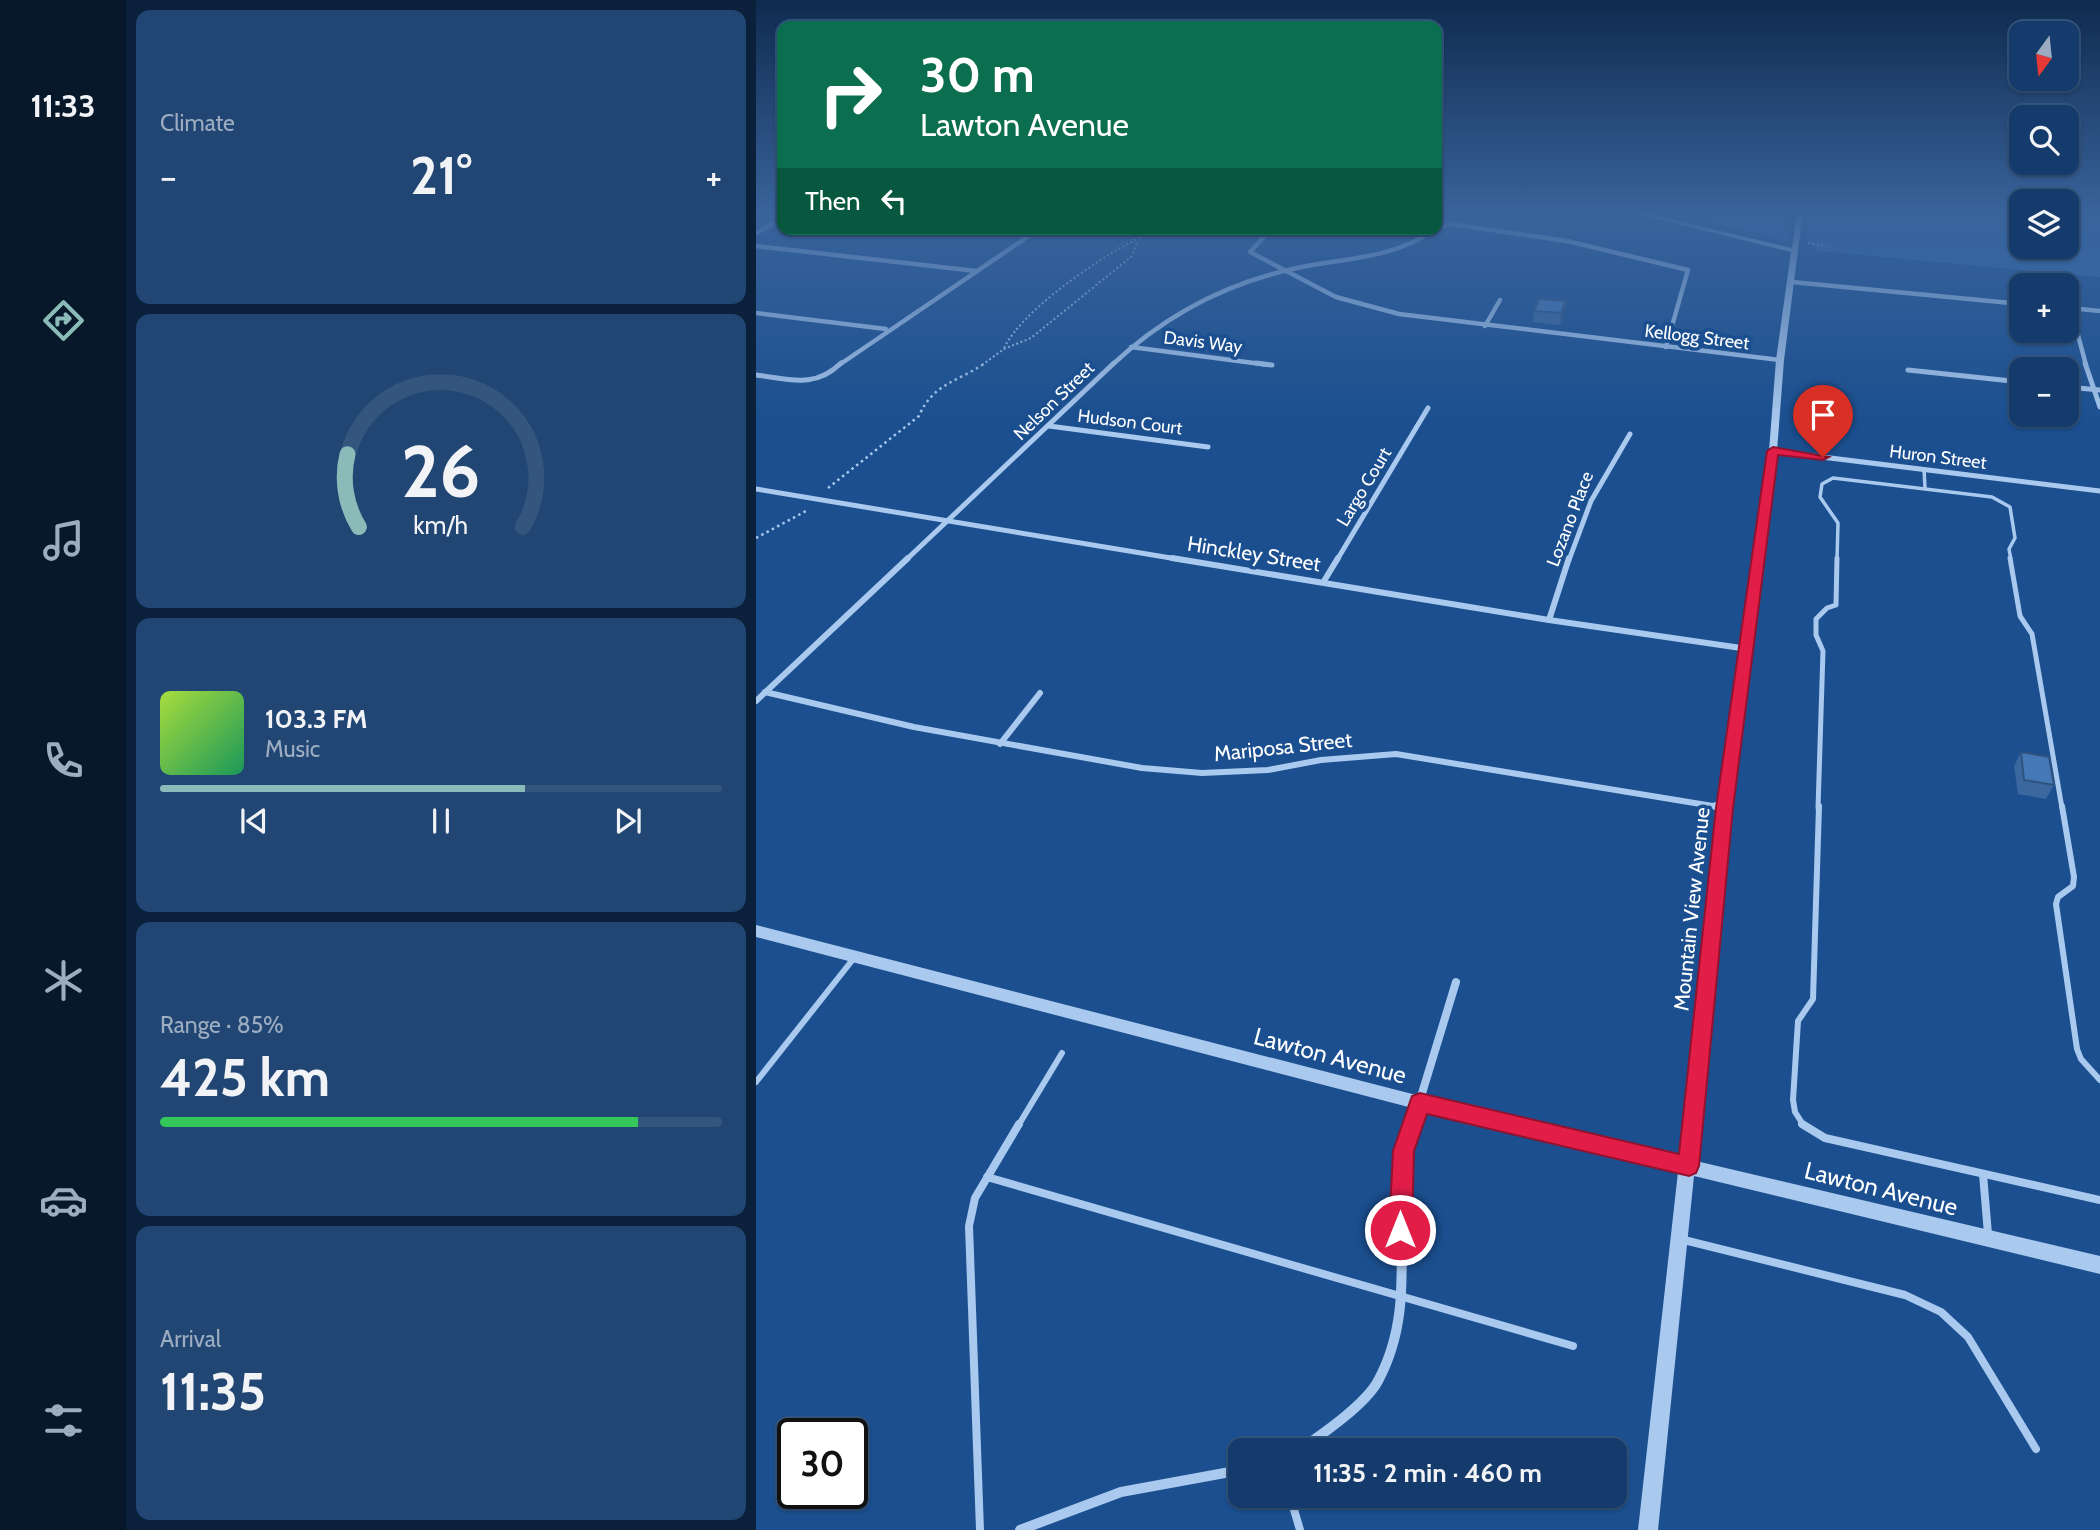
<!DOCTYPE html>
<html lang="en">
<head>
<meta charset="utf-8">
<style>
  :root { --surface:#143b6b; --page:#214673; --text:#f1f3f6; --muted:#9dadc1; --line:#33557e; --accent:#8bbbb9 }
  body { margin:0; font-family:Cabin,sans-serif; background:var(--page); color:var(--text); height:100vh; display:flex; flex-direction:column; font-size:26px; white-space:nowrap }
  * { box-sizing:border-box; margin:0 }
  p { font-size:23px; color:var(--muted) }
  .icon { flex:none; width:38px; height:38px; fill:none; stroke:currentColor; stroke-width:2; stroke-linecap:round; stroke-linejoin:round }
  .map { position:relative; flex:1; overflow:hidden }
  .sheet { display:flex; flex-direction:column; gap:10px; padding:10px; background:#0b203b; width:630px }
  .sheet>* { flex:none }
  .top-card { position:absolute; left:21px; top:21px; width:665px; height:214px; border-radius:14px; box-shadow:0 2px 5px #0004,0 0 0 2px var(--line); background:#0b6e4f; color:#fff; overflow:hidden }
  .needle { width:46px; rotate:195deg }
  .fabs { position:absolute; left:1253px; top:21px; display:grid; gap:14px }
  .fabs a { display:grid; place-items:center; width:70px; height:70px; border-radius:14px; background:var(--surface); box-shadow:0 2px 5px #0004,0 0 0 2px var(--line); font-size:35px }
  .speed { position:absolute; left:21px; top:1418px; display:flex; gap:14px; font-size:35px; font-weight:700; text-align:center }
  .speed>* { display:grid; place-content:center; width:91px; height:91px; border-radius:50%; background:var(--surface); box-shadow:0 2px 5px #0004,0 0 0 2px var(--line); line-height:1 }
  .speed .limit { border:4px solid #111; border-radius:10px; background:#fff; color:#111 }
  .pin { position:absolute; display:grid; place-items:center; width:60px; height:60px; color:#fff; margin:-72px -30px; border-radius:50% 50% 50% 0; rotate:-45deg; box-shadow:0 0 7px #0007 }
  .pin .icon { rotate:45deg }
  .me { position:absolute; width:77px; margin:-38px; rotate:0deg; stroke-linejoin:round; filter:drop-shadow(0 0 5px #0008) }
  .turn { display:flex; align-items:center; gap:24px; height:147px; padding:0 28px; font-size:32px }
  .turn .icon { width:91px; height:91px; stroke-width:2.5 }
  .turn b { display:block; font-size:49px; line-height:60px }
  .then { display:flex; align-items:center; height:66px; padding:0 28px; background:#0003; gap:14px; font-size:26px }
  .big { font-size:52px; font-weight:700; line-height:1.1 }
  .sheet .tile { flex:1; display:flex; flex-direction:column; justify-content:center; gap:10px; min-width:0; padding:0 24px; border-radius:14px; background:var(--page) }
  .sheet .dial { align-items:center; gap:0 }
  .dial svg { height:182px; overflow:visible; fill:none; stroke:var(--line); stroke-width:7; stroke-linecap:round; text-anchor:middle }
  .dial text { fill:var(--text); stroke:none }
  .song { display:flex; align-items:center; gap:21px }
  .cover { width:84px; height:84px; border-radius:10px; background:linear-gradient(135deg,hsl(80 70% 55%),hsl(150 70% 35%)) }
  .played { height:7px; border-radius:4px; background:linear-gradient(90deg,var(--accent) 65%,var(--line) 65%) }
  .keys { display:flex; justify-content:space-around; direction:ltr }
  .heat { display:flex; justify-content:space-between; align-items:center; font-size:38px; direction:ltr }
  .charge { height:10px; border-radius:5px; background:linear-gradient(90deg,#34c759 85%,var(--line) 0) }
  .trip { position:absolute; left:472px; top:1438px; width:399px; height:70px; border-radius:14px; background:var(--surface); box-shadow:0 2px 5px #0004,0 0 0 2px var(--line); font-weight:700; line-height:70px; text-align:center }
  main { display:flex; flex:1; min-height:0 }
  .tabs { display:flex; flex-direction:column; width:126px; justify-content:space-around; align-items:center; background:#08182b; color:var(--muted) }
  .tabs .icon { width:49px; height:49px }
  .tabs .current { color:var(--accent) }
  .tabs b { font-size:32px; color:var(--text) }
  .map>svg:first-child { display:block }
  .green { fill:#2e69ad }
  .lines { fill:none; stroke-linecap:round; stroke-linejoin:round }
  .path-far1 { stroke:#a9c9ee; stroke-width:2; stroke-dasharray:2 2.5; stroke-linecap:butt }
  .path { stroke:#a9c9ee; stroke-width:2.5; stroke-dasharray:2.5 3.5; stroke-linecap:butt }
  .service-far3 { stroke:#a9c9ee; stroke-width:3.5 }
  .service-far2 { stroke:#a9c9ee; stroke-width:5 }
  .service-far1 { stroke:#a9c9ee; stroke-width:6 }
  .service { stroke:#a9c9ee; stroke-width:8 }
  .minor-far4 { stroke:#a9c9ee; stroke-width:4.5 }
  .minor-far3 { stroke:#a9c9ee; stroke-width:5 }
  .minor-far2 { stroke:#a9c9ee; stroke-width:6 }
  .minor-far1 { stroke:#a9c9ee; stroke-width:8 }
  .minor { stroke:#a9c9ee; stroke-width:10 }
  .tertiary { fill:#a9c9ee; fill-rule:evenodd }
  .wall { fill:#3a679d }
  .shaded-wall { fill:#305480 }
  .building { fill:#4478b7; stroke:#305480; stroke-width:2 }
  .route { fill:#e11d48; stroke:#92132f; stroke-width:2 }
  .labels { text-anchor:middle; stroke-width:7; stroke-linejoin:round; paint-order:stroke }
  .far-street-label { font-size:18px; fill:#fff; stroke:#1b4f8f }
  .street-label { font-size:21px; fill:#fff; stroke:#1b4f8f }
  .near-street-label { font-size:24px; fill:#fff; stroke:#1b4f8f }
</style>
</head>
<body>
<main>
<nav class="tabs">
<b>11:33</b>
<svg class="icon current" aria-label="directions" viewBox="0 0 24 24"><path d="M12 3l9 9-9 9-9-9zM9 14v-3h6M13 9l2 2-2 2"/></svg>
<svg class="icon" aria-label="music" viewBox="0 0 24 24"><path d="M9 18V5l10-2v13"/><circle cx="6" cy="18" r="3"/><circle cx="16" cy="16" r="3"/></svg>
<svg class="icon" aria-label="phone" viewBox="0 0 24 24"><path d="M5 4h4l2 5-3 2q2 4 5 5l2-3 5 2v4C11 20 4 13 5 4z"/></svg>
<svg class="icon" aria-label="climate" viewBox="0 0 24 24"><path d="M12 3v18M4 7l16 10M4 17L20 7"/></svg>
<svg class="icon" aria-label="car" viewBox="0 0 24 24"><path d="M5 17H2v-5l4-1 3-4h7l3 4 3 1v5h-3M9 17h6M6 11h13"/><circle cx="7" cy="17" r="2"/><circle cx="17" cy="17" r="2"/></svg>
<svg class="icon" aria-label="filters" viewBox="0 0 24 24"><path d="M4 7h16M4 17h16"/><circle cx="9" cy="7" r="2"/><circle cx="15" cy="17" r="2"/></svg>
</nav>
<section class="sheet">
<div class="tile"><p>Climate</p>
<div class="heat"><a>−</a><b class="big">21°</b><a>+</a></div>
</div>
<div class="tile dial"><svg viewBox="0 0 100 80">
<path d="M14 69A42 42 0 1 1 86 69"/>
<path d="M14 69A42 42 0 0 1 9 37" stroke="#8bbbb9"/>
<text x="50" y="56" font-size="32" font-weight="700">26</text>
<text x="50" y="72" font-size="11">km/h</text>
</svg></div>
<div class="tile">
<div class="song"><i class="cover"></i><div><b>103.3 FM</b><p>Music</p></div></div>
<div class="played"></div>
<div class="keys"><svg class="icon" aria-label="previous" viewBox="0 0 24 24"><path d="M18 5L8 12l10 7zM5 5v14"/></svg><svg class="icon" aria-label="pause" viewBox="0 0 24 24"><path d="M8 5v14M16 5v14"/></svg><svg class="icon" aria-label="next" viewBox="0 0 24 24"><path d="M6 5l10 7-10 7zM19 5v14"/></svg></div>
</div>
<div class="tile"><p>Range · 85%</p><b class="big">425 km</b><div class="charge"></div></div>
<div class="tile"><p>Arrival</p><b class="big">11:35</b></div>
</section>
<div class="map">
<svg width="1344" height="1530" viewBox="0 0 1344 1530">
  <rect width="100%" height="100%" fill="#1b4f8f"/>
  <g class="green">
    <polygon points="900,211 1035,211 1033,241"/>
    <polygon points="1052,211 1265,211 1265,247 1311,247 1311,211 1344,211 1344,277 1062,251 1050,241"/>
  </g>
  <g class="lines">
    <g class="path-far1">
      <polyline points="1052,243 1071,246"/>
      <path d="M248,348C266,313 321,275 354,254C368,245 384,239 397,229"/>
      <polyline points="226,365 248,349 275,338 376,256 381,243"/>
    </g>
    <g class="path">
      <path d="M72,488L163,416C177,383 202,382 229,363"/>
      <polyline points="0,538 50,511"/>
    </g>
    <g class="service-far3">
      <polyline points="1168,469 1169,488"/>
      <polyline points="1081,560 1082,523 1064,497 1066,484 1077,478 1236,497 1254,507 1259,538 1253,549 1255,560"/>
    </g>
    <g class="service-far2">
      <polyline points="1254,558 1264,616 1276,634 1306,808"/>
      <polyline points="1062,808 1067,651 1060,635 1060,619 1071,608 1080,605 1081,558"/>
    </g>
    <g class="service-far1">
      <polyline points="1306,806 1318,877 1317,886 1302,897 1300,904 1321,1049 1325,1059 1344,1080"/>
      <polyline points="0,1082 98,958"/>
      <polyline points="262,1126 306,1053"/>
      <polyline points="1048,1126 1039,1112 1037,1100 1042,1021 1057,999 1063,806"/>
    </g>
    <g class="service">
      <polyline points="1046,1124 1069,1138 1344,1200"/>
      <polyline points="1227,1174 1232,1234"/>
      <polyline points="231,1177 817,1346"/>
      <polyline points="928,1240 1149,1295 1185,1312 1212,1337 1280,1449"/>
      <polyline points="534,1496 544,1530"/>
      <polyline points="224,1530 213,1226 219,1198 263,1124"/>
    </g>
    <g class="minor-far4">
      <polyline points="681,228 694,224 811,241 932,270 910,347"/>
      <polyline points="515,229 494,252 580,297 643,314 1024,360"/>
      <polyline points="0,233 26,219"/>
      <polyline points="0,246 220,271"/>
      <polyline points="1036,282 1265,304"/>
      <polyline points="1313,308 1344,311"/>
      <polyline points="1315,309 1330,365"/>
      <polyline points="0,313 130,329"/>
      <polyline points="729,326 744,300"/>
      <polyline points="375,347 513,365"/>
      <polyline points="83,365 283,229"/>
      <path d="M356,365C409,315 474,281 546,267C591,258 640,258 679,229"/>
    </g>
    <g class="minor-far3">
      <polyline points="500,363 516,365"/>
      <polyline points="1329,363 1344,407"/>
      <polyline points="1152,370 1265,382"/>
      <path d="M0,375C33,379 59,389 85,363"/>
      <polyline points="1311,387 1344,390"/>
      <polyline points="293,426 452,447"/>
      <polyline points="1017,451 1344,491"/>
      <polyline points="0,489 427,560"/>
      <polyline points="150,560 358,363"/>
      <polyline points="581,560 672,408"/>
      <polyline points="813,560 835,501 874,434"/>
    </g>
    <g class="minor-far2">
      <polyline points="416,558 793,620 992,649"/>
      <polyline points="568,581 582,558"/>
      <polyline points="793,620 813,558"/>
      <polyline points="9,692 158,727 386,768 446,773 512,770 565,760 640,754 969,808"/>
      <polyline points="0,701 152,558"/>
      <polyline points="244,744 284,693"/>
    </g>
    <g class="minor-far1">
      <polyline points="960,806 969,808"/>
      <polyline points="656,1126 700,982"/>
    </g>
    <g class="minor">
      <path d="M542,1451C565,1435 609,1405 622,1381C667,1298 629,1213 656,1124"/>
      <polyline points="264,1530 365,1492 485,1470"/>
    </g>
    <polygon class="tertiary" points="869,211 880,211 1036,248 1041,211 1047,211 1028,360 1021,451 997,649 975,808 940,1161 1344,1256 1344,1274 938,1176 902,1530 882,1530 922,1172 664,1110 0,937 0,925 664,1096 923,1157 963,808 987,649 1013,451 1020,360 1035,252"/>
  </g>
  <g class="wall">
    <polygon points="1006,211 1019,211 1021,212 1020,217 1010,218 1005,214"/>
    <polygon points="810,301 809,313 804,325 777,322 778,311"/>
    <polygon points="1265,752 1298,785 1290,799 1262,794 1258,766"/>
  </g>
  <polygon class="shaded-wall" points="810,301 809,313 804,325 805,313"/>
  <g class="building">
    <polygon points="1008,211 1019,211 1021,212 1011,213"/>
    <polygon points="783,299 810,301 805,313 778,311"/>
    <polygon points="1265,752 1293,757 1298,785 1268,780"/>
  </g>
  <linearGradient id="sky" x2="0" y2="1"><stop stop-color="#0f2b4f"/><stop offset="0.5" stop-color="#39639b"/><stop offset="1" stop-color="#39639b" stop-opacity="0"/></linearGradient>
  <rect width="1344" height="425" fill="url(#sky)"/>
  <polygon class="route" points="1017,447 1073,457 1067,460 1022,455 977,808 943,1166 940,1173 933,1176 671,1114 658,1151 656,1230 652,1237 644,1241 636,1237 633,1230 637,1151 656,1096 664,1093 923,1154 960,808 1011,451"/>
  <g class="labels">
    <g class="far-street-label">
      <text transform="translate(941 337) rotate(7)" y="6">Kellogg Street</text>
      <text transform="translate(447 342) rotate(7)" y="6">Davis Way</text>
      <text transform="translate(298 401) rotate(-44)" y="6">Nelson Street</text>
      <text transform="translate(374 422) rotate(7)" y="6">Hudson Court</text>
      <text transform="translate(1182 457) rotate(7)" y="6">Huron Street</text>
      <text transform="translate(608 487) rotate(-59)" y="6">Largo Court</text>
      <text transform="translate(814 519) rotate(-69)" y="6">Lozano Place</text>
    </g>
    <g class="street-label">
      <text transform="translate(498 554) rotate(9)" y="7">Hinckley Street</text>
      <text transform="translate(527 747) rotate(-6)" y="7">Mariposa Street</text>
      <text transform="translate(936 909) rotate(-84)" y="7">Mountain View Avenue</text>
    </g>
    <g class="near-street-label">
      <text transform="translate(574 1056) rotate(15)" y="8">Lawton Avenue</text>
      <text transform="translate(1125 1189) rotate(14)" y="8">Lawton Avenue</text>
    </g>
  </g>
</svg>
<div class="fabs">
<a><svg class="needle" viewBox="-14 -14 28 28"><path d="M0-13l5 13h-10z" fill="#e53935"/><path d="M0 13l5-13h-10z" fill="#9dadc1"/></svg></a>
<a><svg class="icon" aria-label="search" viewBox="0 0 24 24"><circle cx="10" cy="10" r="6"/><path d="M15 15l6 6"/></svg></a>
<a><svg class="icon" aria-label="layers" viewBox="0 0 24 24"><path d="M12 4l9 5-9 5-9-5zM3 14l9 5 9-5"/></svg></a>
<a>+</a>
<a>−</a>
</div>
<div class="speed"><div class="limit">30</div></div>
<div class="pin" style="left:1067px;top:457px;background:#d93025"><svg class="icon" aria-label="arrive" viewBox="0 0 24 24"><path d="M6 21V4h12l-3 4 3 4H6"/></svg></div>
<svg class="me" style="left:644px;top:1230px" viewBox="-20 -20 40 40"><circle r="17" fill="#e11d48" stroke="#fff" stroke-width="3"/><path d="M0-11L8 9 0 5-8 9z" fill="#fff"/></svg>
<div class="trip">11:35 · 2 min · 460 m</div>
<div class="top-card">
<div class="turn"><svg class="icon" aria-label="right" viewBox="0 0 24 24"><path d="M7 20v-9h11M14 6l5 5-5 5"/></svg><div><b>30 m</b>Lawton Avenue</div></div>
<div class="then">Then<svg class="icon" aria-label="left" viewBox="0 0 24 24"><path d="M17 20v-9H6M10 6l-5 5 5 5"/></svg></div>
</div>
</div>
</main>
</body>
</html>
